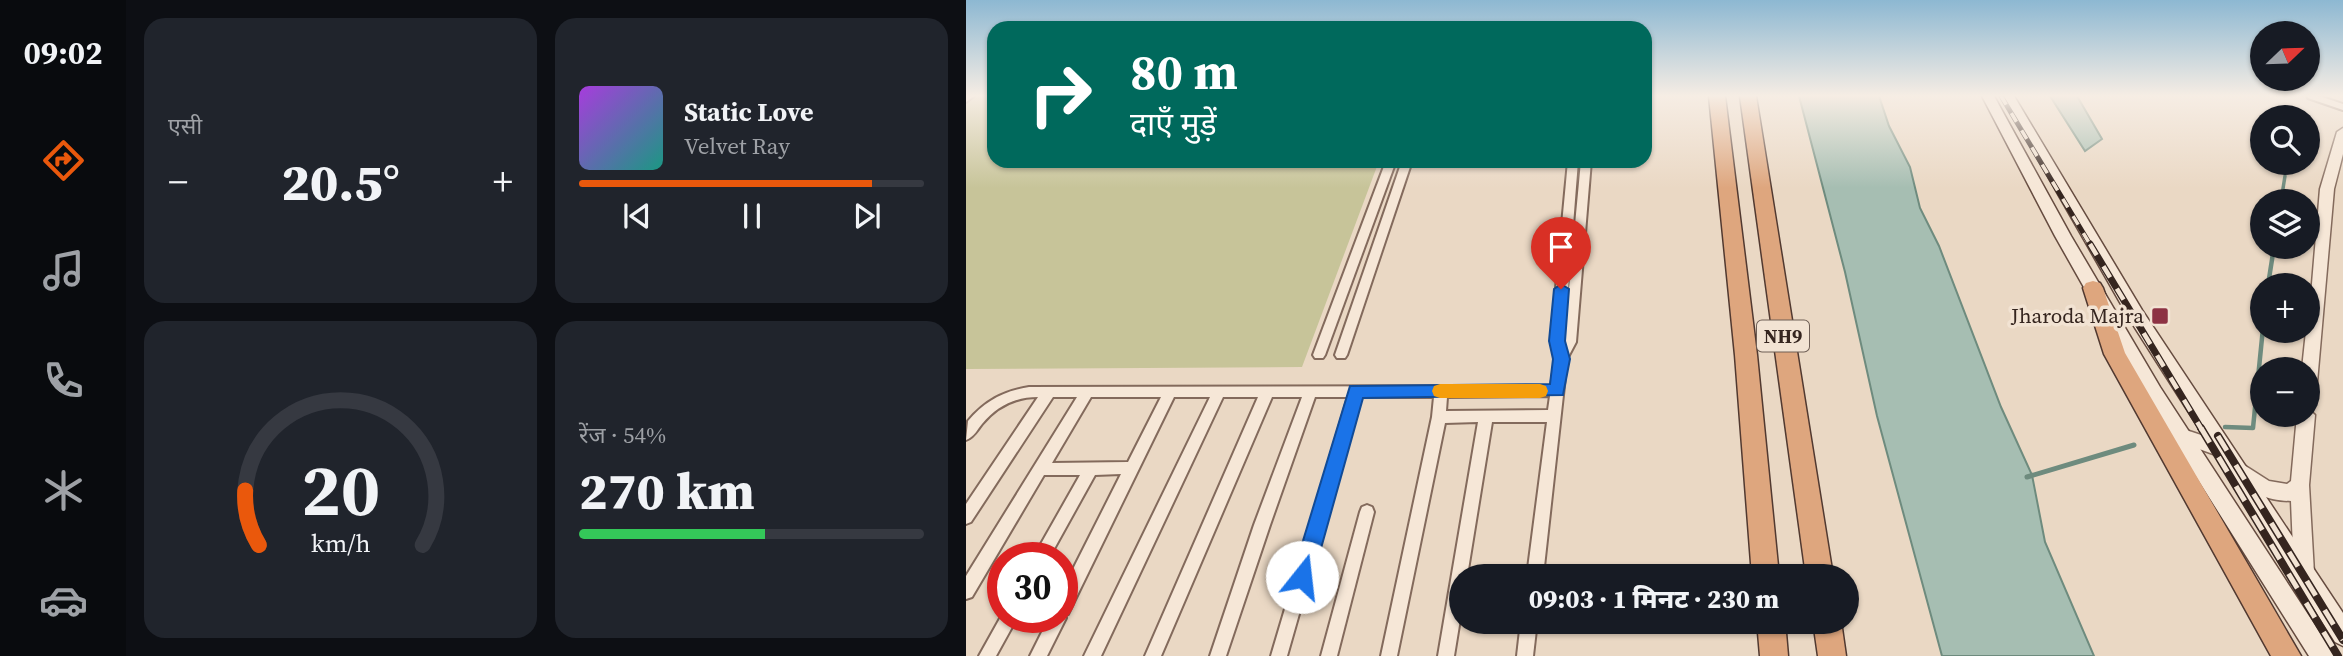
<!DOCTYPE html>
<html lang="hi">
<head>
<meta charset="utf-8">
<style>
  :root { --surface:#171b24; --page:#20242c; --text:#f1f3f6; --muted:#9ea1a6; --line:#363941; --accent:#ea580c }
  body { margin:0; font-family:"Source Serif 4","Noto Sans Devanagari",serif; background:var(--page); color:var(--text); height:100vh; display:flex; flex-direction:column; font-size:26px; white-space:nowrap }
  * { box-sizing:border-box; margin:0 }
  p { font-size:23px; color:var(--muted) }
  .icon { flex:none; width:38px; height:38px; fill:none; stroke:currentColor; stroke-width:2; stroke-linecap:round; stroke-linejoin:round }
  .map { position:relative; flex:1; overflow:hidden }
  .sheet { display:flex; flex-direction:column; gap:18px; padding:18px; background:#0d0f14; width:840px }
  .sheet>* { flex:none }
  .guide { position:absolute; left:21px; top:21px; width:665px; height:147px; border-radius:21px; box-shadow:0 2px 5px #0004; background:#00695c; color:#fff; overflow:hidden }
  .needle { width:46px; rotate:67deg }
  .fabs { position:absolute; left:1284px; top:21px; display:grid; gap:14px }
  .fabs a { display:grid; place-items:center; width:70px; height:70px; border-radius:50%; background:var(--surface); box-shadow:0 2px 5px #0004; font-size:35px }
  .speed { position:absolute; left:21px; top:542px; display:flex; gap:14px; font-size:35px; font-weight:700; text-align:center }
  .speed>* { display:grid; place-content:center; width:91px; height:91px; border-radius:50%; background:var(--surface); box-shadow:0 2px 5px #0004; line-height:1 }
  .speed .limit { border:10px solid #d22; background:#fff; color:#111 }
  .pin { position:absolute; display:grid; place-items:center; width:60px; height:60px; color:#fff; margin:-72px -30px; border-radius:50% 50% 50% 0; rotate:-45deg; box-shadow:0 0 7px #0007 }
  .pin .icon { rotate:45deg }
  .me { position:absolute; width:77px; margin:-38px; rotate:16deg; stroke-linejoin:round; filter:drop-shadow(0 0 5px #0008) }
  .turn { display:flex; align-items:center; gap:24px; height:147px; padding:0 28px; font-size:32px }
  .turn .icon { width:91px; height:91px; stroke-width:2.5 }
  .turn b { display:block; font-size:49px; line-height:60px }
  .big { font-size:52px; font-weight:800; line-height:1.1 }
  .sheet .widget { flex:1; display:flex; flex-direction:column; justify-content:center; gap:10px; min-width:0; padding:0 24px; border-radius:21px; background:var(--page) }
  .sheet .dial { align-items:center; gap:0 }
  .dial svg { height:182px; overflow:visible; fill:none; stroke:var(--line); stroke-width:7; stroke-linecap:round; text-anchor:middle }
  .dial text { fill:var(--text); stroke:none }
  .song { display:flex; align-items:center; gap:21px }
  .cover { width:84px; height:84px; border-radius:10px; background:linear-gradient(135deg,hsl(280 70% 55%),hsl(170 70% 35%)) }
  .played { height:7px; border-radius:4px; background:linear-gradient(90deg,var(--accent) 85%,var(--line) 85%) }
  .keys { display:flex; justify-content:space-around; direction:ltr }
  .heat { display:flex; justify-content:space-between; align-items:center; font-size:38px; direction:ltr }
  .charge { height:10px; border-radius:5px; background:linear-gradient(90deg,#34c759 54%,var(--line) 0) }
  .sheet .tiles { flex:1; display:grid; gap:18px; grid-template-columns:repeat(2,1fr) }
  .trip { position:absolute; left:483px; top:564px; width:410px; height:70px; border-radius:35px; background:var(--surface); box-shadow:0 2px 5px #0004; font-weight:800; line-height:70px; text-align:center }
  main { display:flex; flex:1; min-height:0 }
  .menu { display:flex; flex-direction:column; width:126px; justify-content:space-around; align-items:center; background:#090b0e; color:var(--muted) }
  .menu .icon { width:49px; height:49px }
  .menu .on { color:var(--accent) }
  .menu b { font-size:32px; color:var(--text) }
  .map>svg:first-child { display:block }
  .green { fill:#c7c499 }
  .water { fill:#a6beb2; stroke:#6e8b7e; stroke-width:2 }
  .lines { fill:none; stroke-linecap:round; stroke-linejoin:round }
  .stream-far2 { stroke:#6e8b7e; stroke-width:3.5 }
  .stream-far1 { stroke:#6e8b7e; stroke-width:4.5 }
  .stream { stroke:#6e8b7e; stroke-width:5 }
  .minor-casing { stroke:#836a5c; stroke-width:4 }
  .tertiary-casing { stroke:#836a5c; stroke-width:3 }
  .secondary-casing { stroke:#654b3f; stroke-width:3 }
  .trunk-casing { stroke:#513930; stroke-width:3 }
  .minor { fill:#f6e7d7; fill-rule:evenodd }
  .tertiary { fill:#f6e7d7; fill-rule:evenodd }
  .secondary { fill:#f6e7d7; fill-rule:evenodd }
  .trunk { fill:#dea67e; fill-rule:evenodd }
  .rail-far2-casing { stroke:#35251f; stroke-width:5 }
  .rail-far1-casing { stroke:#35251f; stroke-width:7 }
  .rail-casing { stroke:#35251f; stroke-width:8 }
  .rail-far2 { stroke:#f2e3d3; stroke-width:3.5; stroke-dasharray:10; stroke-linecap:butt }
  .rail-far1 { stroke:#f2e3d3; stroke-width:4.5; stroke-dasharray:13; stroke-linecap:butt }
  .rail { stroke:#f2e3d3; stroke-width:5; stroke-dasharray:17; stroke-linecap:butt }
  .route { fill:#1a73e8; stroke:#114b97; stroke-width:2 }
  .slow { fill:#f59e0b }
  .poi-dot { fill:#8d3243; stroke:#f2e3d3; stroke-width:2.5 }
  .labels { text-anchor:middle; stroke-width:7; stroke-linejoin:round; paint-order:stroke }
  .shield { fill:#f2e3d3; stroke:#6e5e55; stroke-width:2 }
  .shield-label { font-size:19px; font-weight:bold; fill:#35251f }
  .poi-label { font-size:21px; fill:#35251f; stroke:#f2e3d3; text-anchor:end }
</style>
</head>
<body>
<main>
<nav class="menu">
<b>09:02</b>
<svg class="icon on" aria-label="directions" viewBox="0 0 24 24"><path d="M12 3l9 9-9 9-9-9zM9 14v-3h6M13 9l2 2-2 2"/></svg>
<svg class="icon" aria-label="music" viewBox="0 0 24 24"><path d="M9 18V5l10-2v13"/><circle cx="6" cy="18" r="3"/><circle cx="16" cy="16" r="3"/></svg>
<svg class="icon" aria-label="phone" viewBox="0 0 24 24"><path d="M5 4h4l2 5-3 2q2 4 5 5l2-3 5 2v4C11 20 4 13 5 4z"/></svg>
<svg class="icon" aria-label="climate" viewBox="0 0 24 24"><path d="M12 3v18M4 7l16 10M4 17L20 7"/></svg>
<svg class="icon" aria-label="car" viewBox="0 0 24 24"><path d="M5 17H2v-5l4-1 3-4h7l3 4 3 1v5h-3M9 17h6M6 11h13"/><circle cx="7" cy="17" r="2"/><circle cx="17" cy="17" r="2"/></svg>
</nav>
<section class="sheet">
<div class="tiles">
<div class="widget"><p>एसी</p>
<div class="heat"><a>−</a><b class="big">20.5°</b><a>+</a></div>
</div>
<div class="widget">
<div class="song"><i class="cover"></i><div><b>Static Love</b><p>Velvet Ray</p></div></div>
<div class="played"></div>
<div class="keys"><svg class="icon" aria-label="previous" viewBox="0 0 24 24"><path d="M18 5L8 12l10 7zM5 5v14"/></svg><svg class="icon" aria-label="pause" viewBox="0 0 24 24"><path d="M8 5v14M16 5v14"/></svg><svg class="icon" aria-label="next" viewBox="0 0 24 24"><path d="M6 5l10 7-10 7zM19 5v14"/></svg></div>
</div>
<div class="widget dial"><svg viewBox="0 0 100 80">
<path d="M14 69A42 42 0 1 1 86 69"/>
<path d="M14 69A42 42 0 0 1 8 45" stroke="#ea580c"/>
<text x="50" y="56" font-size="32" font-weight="700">20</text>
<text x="50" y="72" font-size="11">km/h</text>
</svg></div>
<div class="widget"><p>रेंज · 54%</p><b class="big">270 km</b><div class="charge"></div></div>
</div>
</section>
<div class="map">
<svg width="1377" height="656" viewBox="0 0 1377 656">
  <rect width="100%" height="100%" fill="#ead8c4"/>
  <polygon class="green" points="11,96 28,96 28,161 413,161 336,367 0,369 0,103"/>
  <g class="water">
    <polygon points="833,96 913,96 923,126 944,167 954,208 973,246 1035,407 1066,475 1079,542 1128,656 976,656 911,416 879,272"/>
    <polygon points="1084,96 1111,96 1136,139 1119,151"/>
  </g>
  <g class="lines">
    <polyline class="stream-far2" points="1315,201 1319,176"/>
    <g class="stream-far1">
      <polyline points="1302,285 1308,247"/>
      <polyline points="1259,427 1287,428 1297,328"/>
    </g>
    <polyline class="stream" points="1061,477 1168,445"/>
    <defs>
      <g id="minor">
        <polygon points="0,96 8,96 0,102"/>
        <polygon points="1341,96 1353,96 1377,104 1377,110 1342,98"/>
        <polygon points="420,161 430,161 359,355 357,358 349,358 347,355"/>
        <polygon points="436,161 446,161 381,355 379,358 371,358 369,355"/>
        <path d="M602,161H612L598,342L615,161H625L610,342L601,359L577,576H561L581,422H526L501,576H495V613L488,656H472L512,422L479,423L431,656H415L466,417L468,397H395L321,656H305L382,397H349L304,525L260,656H244L288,525L336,397H306L195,656H179L292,397H257L135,656H118L244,397H208L102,614L99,615L100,618L81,656H64L83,618H96V591L155,474L129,475L83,558H67L114,475H78L6,597L0,599V576L111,397H87L5,522L0,524V504L72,397C49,397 31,406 16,424C11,430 8,437 0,440L2,421C19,401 37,391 63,387L585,386L589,359L585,341ZM584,396L582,410L480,411L481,397ZM125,397H195L162,462L86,463Z"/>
        <polygon points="401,505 406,507 408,512 371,656 355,656 394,512 396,507"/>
        <polygon points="37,613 37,618 51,618 30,656 13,656"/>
        <polygon points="555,621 571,621 567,656 551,656"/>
      </g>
      <g id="tertiary">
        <polygon points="1377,128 1377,154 1368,189 1350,394 1348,399 1342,401 1342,369 1336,369 1340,331 1342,331 1354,189 1371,132"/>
        <path d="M1342,409L1349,415L1343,485L1348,573L1345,580L1338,583L1331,580L1328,573L1325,501C1305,501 1278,493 1269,473L1272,467L1278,465L1303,481L1321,484L1325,481L1331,415H1342Z"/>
        <polygon points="1214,428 1262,444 1269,454 1266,460 1260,462 1250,455 1208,440 1205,435 1208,430"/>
      </g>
      <g id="secondary">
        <polygon points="1016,96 1028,96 1105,236 1194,387 1369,656 1343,656 1180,397 1089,236"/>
        <polygon points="1036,96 1048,96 1176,310 1377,613 1377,646 1369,642 1164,320"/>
      </g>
      <g id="trunk">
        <polygon points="743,96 759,96 791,355 813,576 786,576 769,355"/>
        <polygon points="774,96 790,96 867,576 840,576"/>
        <polygon points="1127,281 1134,283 1137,288 1159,353 1335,656 1305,656 1138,354 1117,288 1120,283"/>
        <polygon points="791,621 819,621 822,656 794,656"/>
        <polygon points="847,621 875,621 880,656 852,656"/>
      </g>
    </defs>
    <use href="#minor" class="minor-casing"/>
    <use href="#tertiary" class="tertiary-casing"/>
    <use href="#secondary" class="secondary-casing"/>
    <use href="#trunk" class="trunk-casing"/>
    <use href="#minor" class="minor"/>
    <use href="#tertiary" class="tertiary"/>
    <use href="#secondary" class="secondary"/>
    <use href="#trunk" class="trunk"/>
    <defs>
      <polyline id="rail-far2" points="1035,96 1125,246"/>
      <polyline id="rail-far1" points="1124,244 1236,430"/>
      <g id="rail">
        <polyline points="1235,428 1372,656"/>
        <polyline points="1252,436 1377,640"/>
      </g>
    </defs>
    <use href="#rail-far2" class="rail-far2-casing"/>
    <use href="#rail-far1" class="rail-far1-casing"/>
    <use href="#rail" class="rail-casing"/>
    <use href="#rail-far2" class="rail-far2"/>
    <use href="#rail-far1" class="rail-far1"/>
    <use href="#rail" class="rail"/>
  </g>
  <linearGradient id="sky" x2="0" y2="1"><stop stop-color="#8db8d2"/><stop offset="0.51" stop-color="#f6ede4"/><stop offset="1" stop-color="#f6ede4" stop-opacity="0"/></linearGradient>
  <rect width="1377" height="188" fill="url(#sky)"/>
  <polygon class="route" points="595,284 603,289 599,341 604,359 597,395 397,398 347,577 344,584 336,587 329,584 326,577 384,386 584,384 587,359 583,341 588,289"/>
  <polygon class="slow" points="474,384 574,384 580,386 582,391 580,396 574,398 474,398 468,396 466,391 468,386"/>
  <rect class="poi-dot" x="1185" y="307" width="18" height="18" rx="3.5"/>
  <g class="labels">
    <rect class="shield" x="791" y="320.5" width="52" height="31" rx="5"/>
    <g class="shield-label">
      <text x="817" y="343">NH9</text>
    </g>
    <g class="poi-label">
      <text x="1178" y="323">Jharoda Majra</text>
    </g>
  </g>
</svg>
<div class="fabs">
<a><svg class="needle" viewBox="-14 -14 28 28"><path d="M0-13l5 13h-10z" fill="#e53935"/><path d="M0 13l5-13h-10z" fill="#9ea1a6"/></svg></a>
<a><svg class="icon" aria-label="search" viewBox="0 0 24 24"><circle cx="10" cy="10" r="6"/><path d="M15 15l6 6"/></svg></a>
<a><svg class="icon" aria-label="layers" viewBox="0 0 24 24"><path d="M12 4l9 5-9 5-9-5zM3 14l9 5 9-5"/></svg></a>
<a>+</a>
<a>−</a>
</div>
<div class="speed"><div class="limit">30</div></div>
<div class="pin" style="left:595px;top:289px;background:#d93025"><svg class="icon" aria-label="arrive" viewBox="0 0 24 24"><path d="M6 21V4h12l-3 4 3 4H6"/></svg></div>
<svg class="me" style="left:336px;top:577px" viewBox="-20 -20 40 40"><circle r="19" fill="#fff"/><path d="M0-13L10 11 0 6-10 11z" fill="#1a73e8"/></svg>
<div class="trip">09:03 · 1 मिनट · 230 m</div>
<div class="guide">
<div class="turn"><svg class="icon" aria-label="right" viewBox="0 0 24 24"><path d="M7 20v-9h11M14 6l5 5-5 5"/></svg><div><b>80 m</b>दाएँ मुड़ें</div></div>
</div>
</div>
</main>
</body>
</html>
